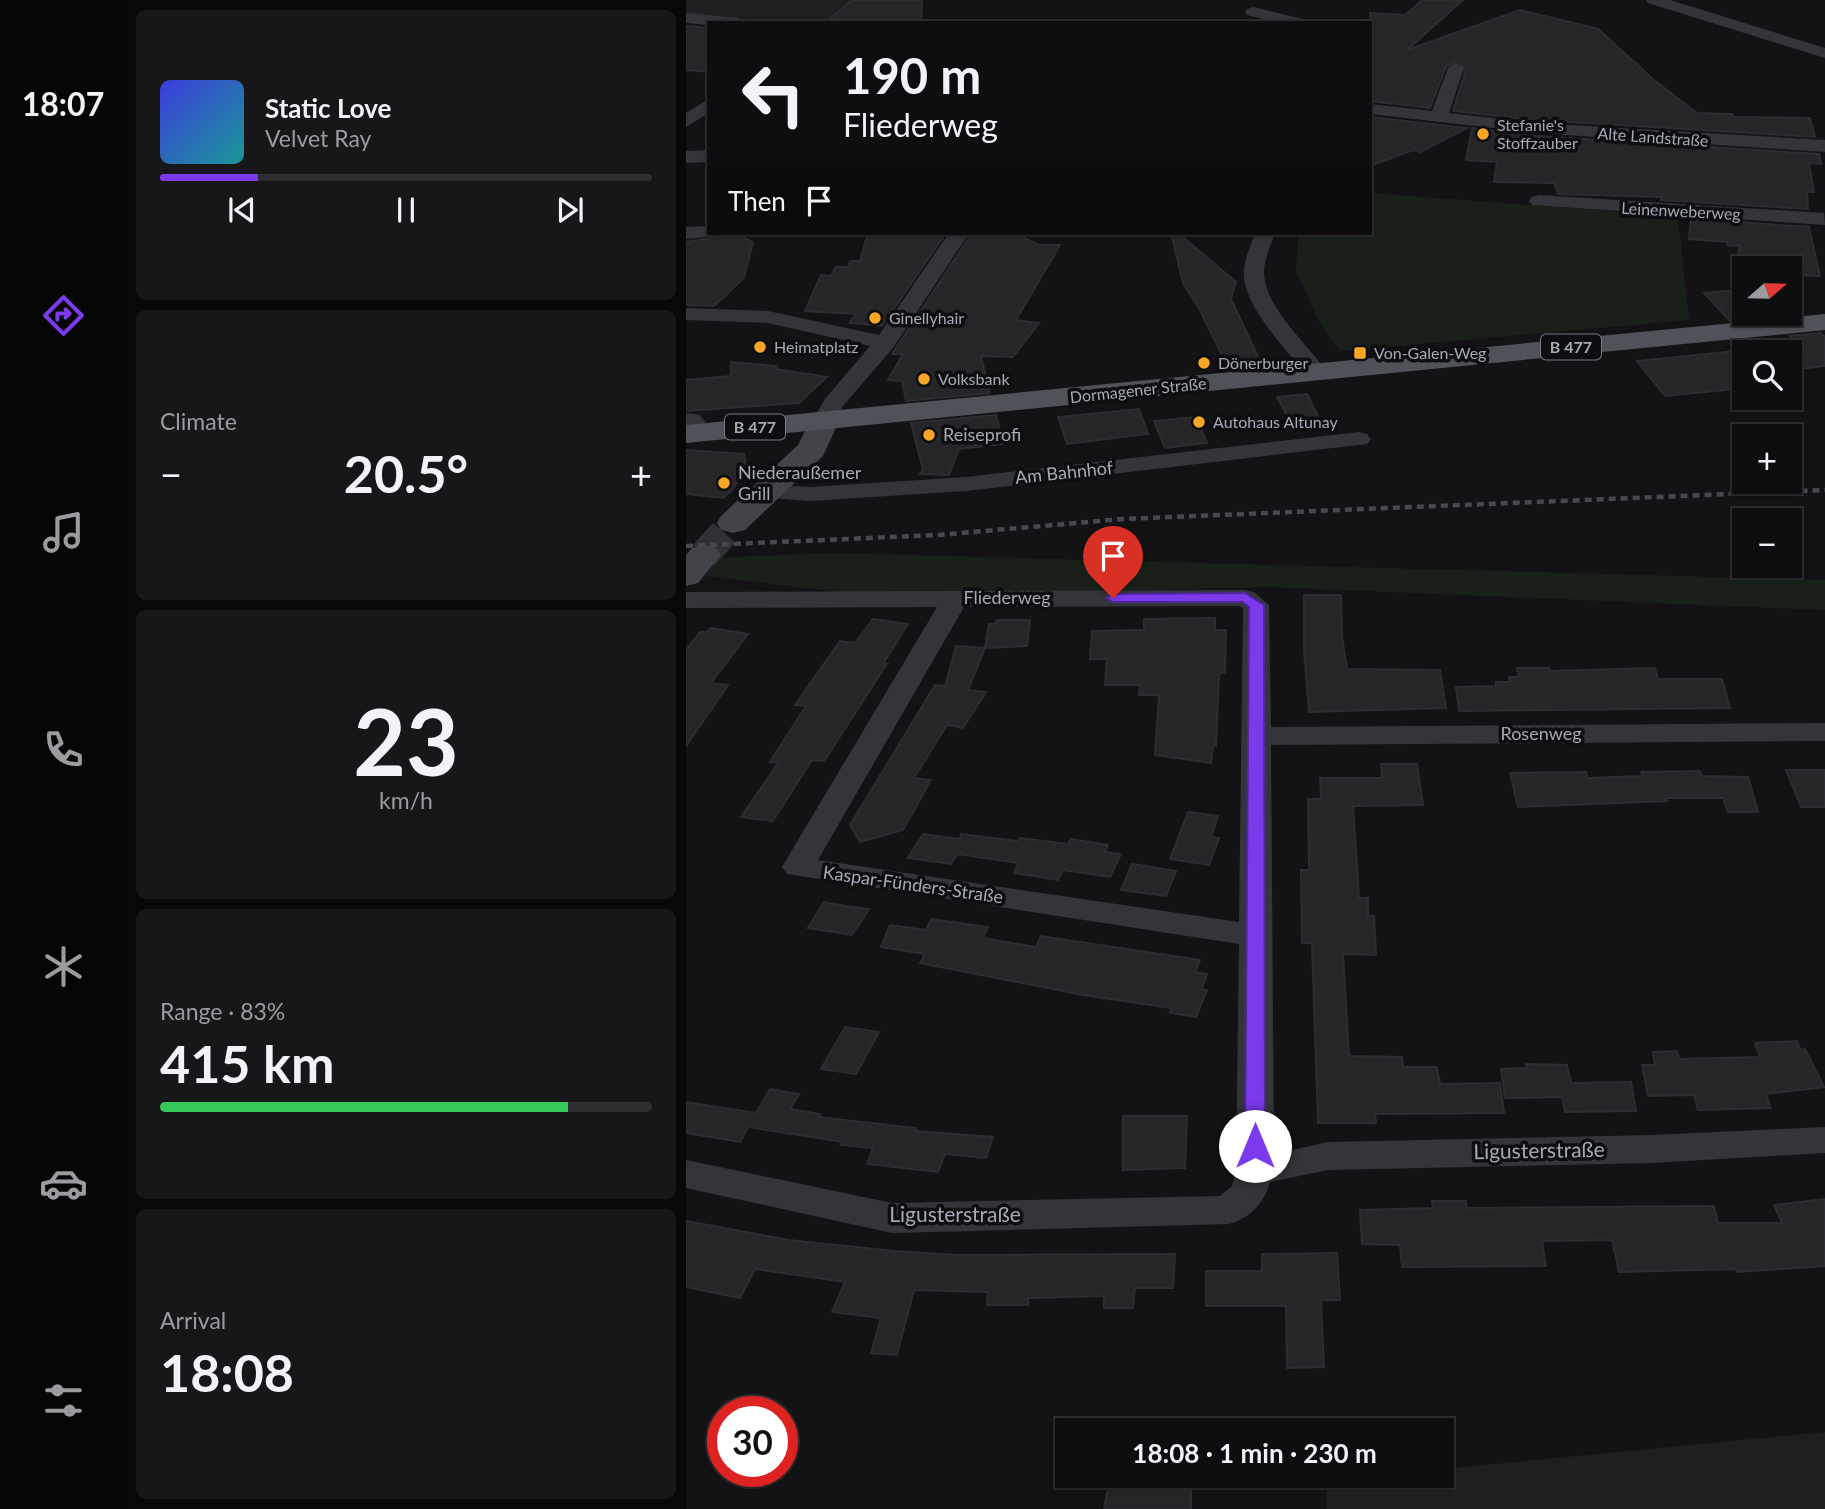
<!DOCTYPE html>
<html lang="en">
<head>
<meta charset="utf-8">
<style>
  :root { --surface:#0e0e10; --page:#171719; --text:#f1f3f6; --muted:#9b9c9f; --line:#2e2e30; --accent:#7c3aed }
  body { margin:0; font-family:Lato,sans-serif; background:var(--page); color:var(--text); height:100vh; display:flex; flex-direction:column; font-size:26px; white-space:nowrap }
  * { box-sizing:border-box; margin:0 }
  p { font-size:23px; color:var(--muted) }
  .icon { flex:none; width:38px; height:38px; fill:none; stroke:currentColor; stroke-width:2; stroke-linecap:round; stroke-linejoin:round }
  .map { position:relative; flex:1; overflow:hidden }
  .details { display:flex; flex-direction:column; gap:10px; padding:10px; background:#080809; width:560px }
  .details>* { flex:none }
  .guide { position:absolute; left:21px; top:21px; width:665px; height:214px; border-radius:0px; box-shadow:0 2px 5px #0004,0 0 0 2px var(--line); background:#0e0e10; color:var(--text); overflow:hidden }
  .needle { width:46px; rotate:70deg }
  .fabs { position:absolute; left:1046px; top:256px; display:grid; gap:14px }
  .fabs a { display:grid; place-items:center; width:70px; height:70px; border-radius:0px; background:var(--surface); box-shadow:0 2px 5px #0004,0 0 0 2px var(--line); font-size:35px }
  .speed { position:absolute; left:21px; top:1396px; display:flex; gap:14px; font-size:35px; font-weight:700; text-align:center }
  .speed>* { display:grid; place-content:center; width:91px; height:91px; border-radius:50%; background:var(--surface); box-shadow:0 2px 5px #0004,0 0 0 2px var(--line); line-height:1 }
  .speed .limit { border:10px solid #d22; background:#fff; color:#111 }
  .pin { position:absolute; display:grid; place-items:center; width:60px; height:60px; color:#fff; margin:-72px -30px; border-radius:50% 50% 50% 0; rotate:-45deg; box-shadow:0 0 7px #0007 }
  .pin .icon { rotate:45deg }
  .me { position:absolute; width:77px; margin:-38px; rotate:0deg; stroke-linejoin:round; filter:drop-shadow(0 0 5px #0008) }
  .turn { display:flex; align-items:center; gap:24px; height:147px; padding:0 21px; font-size:32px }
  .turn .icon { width:91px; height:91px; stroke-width:2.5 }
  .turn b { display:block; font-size:49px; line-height:60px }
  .then { display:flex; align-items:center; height:66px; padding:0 21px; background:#0003; gap:14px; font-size:26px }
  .big { font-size:52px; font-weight:700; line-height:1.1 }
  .details .card { flex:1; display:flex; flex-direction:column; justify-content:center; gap:10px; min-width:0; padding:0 24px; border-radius:10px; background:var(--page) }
  .details .dial { align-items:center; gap:0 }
  .dial b { font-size:91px; line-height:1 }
  .song { display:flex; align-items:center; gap:21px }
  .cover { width:84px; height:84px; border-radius:10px; background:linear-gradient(135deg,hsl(240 70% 55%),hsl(180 70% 35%)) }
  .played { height:7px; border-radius:4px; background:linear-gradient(90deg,var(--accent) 20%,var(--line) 20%) }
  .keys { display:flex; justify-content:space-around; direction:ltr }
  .heat { display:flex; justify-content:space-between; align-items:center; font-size:38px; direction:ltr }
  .charge { height:10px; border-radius:5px; background:linear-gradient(90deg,#34c759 83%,var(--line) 0) }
  .trip { position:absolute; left:369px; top:1418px; width:399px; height:70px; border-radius:0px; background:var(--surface); box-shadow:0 2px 5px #0004,0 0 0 2px var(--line); font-weight:700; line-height:70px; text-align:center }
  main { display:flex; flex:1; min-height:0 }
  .dock { display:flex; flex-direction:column; width:126px; justify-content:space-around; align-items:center; background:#060606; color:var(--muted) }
  .dock .icon { width:49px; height:49px }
  .dock .current { color:var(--accent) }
  .dock b { font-size:32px; color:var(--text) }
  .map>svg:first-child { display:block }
  .built { fill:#1f1f22 }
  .green { fill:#19201a }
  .building { fill:#262629; stroke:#2d2d31; stroke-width:2 }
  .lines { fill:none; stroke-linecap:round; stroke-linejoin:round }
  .secondary-tunnel { stroke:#303135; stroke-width:30; stroke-dasharray:30 15; stroke-linecap:butt }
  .minor { fill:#34353a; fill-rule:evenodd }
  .secondary { fill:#42444a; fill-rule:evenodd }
  .primary { fill:#505259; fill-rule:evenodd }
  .rail { stroke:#47494f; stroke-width:4.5; stroke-dasharray:7 5; stroke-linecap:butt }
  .route { fill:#7c3aed; stroke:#51269a; stroke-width:2 }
  .poi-dot { fill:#f8a627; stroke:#0e0e10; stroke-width:2.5 }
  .labels { text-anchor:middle; stroke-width:7; stroke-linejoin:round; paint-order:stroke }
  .far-poi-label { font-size:16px; fill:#a4aab6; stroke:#0e0e10; text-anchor:start }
  .far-street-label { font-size:16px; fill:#a4aab6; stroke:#0e0e10 }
  .shield { fill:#0e0e10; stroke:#777b84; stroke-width:2 }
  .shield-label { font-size:16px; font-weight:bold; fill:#a4aab6 }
  .poi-label { font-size:18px; fill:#a4aab6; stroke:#0e0e10; text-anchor:start }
  .street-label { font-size:18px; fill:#a4aab6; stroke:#0e0e10 }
  .near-street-label { font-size:21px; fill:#a4aab6; stroke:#0e0e10 }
</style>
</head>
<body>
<main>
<nav class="dock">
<b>18:07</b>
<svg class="icon current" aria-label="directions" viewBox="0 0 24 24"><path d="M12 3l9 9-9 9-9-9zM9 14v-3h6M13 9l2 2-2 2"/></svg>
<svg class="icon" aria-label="music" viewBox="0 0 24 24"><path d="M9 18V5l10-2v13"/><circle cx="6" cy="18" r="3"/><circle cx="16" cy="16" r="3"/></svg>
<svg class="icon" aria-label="phone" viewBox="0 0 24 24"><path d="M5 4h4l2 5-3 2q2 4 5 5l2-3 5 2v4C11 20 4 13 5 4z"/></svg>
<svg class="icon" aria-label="climate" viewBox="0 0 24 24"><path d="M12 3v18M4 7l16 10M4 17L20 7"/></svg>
<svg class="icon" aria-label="car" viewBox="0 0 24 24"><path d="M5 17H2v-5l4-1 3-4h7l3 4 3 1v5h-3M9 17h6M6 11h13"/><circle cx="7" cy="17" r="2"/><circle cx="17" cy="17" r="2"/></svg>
<svg class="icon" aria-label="filters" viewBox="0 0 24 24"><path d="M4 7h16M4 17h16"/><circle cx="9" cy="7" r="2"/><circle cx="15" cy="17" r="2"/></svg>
</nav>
<section class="details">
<div class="card">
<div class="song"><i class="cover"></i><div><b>Static Love</b><p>Velvet Ray</p></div></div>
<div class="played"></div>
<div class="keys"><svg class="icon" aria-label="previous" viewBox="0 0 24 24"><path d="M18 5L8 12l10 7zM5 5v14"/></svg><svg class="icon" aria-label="pause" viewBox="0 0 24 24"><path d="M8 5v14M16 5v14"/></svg><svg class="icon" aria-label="next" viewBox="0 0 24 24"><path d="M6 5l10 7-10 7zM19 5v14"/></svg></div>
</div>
<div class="card"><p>Climate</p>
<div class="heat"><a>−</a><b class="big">20.5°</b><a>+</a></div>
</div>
<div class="card dial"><b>23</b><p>km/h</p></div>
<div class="card"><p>Range · 83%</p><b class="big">415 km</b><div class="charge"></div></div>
<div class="card"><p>Arrival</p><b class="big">18:08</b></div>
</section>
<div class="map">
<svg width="1139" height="1509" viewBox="0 0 1139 1509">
  <rect width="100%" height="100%" fill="#131315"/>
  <g class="built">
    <polygon points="0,0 233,0 189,11 123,23 0,15"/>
    <polygon points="1139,1432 1139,1509 640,1509 641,1481 696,1475 756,1475 756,1469"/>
  </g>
  <g class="green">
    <polygon points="684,193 992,216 1003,320 654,351 634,324 610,271 612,233 684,233"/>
    <polygon points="146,553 1139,580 1139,610 582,587 283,594 154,592 0,574 0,559"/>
  </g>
  <g class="building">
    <polygon points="166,0 236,0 235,23 139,23"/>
    <polygon points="736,0 777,0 721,50 834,10 912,29 968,80 1011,113 1046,114 1048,117 1124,118 1129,137 850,120 767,111 780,69 771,61 760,67 744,108 684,101 684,13 719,15"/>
    <polygon points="0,26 23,28 23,72 0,70"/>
    <polygon points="684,117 781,128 734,152 727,150 684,166"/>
    <polygon points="786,128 850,136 1133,154 1135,164 1123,163 1128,192 1121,192 1122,209 975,200 976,197 872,194 868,183 808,182 811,162 780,160"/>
    <polygon points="1005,219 1123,227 1134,276 1104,275 1104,268 1051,268 1053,246 1041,245 1041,242 1003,239"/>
    <polygon points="182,233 260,233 196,326 163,323 170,314 119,311 135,275 145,276 150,267 162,267 164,261 174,261"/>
    <polygon points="286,233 328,233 353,245 374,245 330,320 353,323 327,357 295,356 304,393 220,401 216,381 202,380 217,354 206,354"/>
    <polygon points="485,233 492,233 550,282 545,299 573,359 539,362 513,308 497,283"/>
    <polygon points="50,234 67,242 58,278 28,306 0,305 0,242"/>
    <polygon points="1059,289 1059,319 1044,321 1018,293"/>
    <polygon points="1135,333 1139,337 1139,366 1104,370 1104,336"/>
    <polygon points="1059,350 1059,388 979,396 951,361"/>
    <polygon points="45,362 91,366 89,369 141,377 113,403 0,411 0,380 45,376"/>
    <polygon points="621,394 634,420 605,423 591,397"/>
    <polygon points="453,409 462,434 381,444 372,417"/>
    <polygon points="310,415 318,444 273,449 263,475 234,474 237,470 225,423"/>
    <polygon points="510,417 521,443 479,448 468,421"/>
    <polygon points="0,450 58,454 61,469 45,491 37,498 0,494"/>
    <polygon points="618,595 655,595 656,637 661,669 754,670 760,708 623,712 618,650"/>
    <polygon points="529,618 529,630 540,630 539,672 533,674 530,746 527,746 525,763 469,755 473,695 453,695 454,685 419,685 421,659 404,659 406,631 458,630 458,619"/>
    <polygon points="187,619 222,624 197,664 201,664 138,761 126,760 87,821 55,817 92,763 84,762 120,706 109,705 154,641 169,643"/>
    <polygon points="311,620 344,620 341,646 299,648 303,624 309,624"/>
    <polygon points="24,628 62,634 25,683 42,685 0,746 0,650 14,632 21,632"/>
    <polygon points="270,646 299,648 282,690 300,692 277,728 261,725 228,778 245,780 217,830 174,842 164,825 249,685 259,686"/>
    <polygon points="831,668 863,668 864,671 969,668 972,679 1036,679 1044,708 773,711 770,687 810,686 810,682 824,682 823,677 833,677"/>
    <polygon points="695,764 731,764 737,805 667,806 673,898 682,898 682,916 688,916 690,955 657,954 663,1056 716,1057 717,1067 751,1067 754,1084 814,1083 818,1113 689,1114 690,1123 632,1123 626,943 616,943 615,870 623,870 622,799 635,799 634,778 696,778"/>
    <polygon points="1100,770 1139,770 1139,807 1115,807"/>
    <polygon points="1014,771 1016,776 1062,777 1072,812 1042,812 1037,798 980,798 981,801 832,807 824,773 900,772 901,778 957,776 955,772"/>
    <polygon points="502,812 532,816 525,837 533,838 523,865 484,859"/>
    <polygon points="237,834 274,839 275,834 332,841 334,838 382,844 385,839 422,845 419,852 435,854 424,877 377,870 372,880 328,873 332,863 272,854 265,864 222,858"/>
    <polygon points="446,864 490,871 480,896 435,890"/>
    <polygon points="138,902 160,906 183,909 166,935 122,928"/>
    <polygon points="245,919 302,927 297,938 350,947 355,936 514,960 509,972 521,974 516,989 521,990 510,1017 484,1013 485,1008 397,995 234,963 239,954 195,947 204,925 240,930"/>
    <polygon points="159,1027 193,1032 170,1074 135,1069"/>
    <polygon points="1111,1041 1114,1050 1119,1049 1138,1087 1080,1094 1085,1108 1012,1110 1008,1095 962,1096 956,1065 969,1065 967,1052 991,1051 993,1059 1074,1057 1069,1043"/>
    <polygon points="840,1064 881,1065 885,1083 945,1082 950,1111 879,1112 876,1097 819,1098 815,1069 841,1068"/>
    <polygon points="84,1089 113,1094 104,1109 134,1114 132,1117 230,1128 229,1131 307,1137 300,1158 259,1154 252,1172 181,1164 187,1148 155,1145 157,1142 62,1127 54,1142 0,1133 0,1102 70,1113"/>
    <polygon points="437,1116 501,1116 499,1168 437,1170"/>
    <polygon points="1139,1199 1139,1266 1051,1272 1050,1269 933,1272 926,1240 856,1241 860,1266 716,1267 714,1245 676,1244 674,1210 747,1208 746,1201 780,1201 780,1208 1028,1206 1032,1223 1096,1223 1088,1205"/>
    <polygon points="0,1221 103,1240 208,1251 269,1255 489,1254 487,1288 449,1288 447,1308 418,1308 418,1296 342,1298 342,1305 301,1305 302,1292 228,1290 211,1355 185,1353 195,1318 146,1312 159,1282 69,1269 54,1298 0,1287"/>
    <polygon points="651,1253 654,1300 635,1300 638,1367 601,1368 600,1306 520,1306 520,1271 576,1271 576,1254"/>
    <polygon points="422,1485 505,1490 505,1509 418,1509"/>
  </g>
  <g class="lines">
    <polyline class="secondary-tunnel" points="18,555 47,523"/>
    <g class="minor">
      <polygon points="960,0 984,0 1139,48 1139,58 962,3"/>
      <polygon points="567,7 621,20 623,23 593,23 561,15 559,12 561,9"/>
      <polygon points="0,13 52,18 60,23 23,23 23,25 0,23"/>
      <polygon points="770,63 778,68 763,113 850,123 1139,140 1139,152 850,133 684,114 684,104 746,111 762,68"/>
      <polygon points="23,99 23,113 0,127 0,113"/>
      <polygon points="23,150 23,162 0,163 0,151"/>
      <polygon points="853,195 1138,213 1139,225 846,205 843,201 846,197"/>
      <polygon points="23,226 23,233 32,233 30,236 0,239 0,227"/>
      <polygon points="263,233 283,233 207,348 157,406 146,426 130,426 126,421 139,399 184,346 82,323 0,320 0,308 82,311 193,335"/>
      <path d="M569,233H589C585,245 579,257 578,270C577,307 622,344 641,372L638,377H622C602,351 555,305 558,270C559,257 565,245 569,233Z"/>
      <polygon points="0,413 14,415 27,432 23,437 7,437 0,428"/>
      <polygon points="673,432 681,434 685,439 681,444 280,491 124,501 73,497 70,492 73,487 82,485 124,487 280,477"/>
      <path d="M559,590L568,592L583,605L585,727L1139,723V741L585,745L588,1154L642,1142L966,1135L1139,1127V1153L966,1163L642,1170L584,1182C578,1204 564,1218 543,1224L206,1233L0,1188V1160L206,1203L534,1196L546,1186L550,1172L553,944L101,874L96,867L251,607L0,608V592ZM553,606L557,608L553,922L132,860L278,607Z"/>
    </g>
    <g class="secondary">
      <polygon points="138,412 149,415 153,421 137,456 59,530 47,533 35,530 31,523 35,516 112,445 127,415"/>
      <polygon points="18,545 30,548 35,555 12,583 0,586 0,555 6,548"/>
    </g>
    <polygon class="primary" points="1139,314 1139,330 0,443 0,425"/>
    <polyline class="rail" points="0,546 252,535 437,519 1139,490"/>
  </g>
  <polygon class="route" points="559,593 578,605 579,1146 576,1151 569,1153 562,1151 559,1146 563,607 556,602 427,602 420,598 427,594"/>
  <g class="poi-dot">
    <circle cx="797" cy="134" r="7"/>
    <circle cx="189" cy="318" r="7"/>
    <circle cx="74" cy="347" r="7"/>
    <rect x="667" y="346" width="14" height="14" rx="3.5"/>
    <circle cx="518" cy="363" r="7"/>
    <circle cx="238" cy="379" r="7"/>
    <circle cx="513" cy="422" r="7"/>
    <circle cx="243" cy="435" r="7"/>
    <circle cx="38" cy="483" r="7"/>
  </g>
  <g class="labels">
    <g class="far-poi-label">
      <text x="811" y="131">Stefanie's<tspan x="811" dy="18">Stoffzauber</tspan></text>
      <text x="203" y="324">Ginellyhair</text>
      <text x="88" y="353">Heimatplatz</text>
      <text x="688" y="359">Von-Galen-Weg</text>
      <text x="532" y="369">Dönerburger</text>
      <text x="252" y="385">Volksbank</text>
      <text x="527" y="428">Autohaus Altunay</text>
    </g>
    <g class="far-street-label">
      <text transform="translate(967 137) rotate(4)" y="6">Alte Landstraße</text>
      <text transform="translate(995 211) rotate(3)" y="6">Leinenweberweg</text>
      <text transform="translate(452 390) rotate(-6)" y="6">Dormagener Straße</text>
    </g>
    <g class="shield">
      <rect x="855" y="334.5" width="60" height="25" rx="5"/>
      <rect x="39" y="414.5" width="60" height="25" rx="5"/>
    </g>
    <g class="shield-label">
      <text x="885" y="353">B 477</text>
      <text x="69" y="433">B 477</text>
    </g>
    <g class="poi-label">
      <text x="257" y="441">Reiseprofi</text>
      <text x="52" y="479">Niederaußemer<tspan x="52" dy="21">Grill</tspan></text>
    </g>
    <g class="street-label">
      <text transform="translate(378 473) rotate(-6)" y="6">Am Bahnhof</text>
      <text x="321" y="604">Fliederweg</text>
      <text x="855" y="740">Rosenweg</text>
      <text transform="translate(227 885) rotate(8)" y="6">Kaspar-Fünders-Straße</text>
    </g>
    <g class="near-street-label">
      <text transform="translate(853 1151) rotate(-1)" y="7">Ligusterstraße</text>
      <text x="269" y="1222">Ligusterstraße</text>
    </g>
  </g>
</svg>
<div class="fabs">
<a><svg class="needle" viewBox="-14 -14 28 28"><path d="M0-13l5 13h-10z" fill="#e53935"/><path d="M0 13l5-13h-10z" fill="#9b9c9f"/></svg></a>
<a><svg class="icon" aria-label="search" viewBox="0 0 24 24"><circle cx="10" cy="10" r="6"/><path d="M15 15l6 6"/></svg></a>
<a>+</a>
<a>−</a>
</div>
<div class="speed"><div class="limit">30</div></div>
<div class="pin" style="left:427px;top:598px;background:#d93025"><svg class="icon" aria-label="arrive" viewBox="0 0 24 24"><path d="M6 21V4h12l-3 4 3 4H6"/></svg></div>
<svg class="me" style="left:569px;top:1146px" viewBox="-20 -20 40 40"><circle r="19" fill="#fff"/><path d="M0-13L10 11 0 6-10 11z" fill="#7c3aed"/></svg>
<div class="trip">18:08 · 1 min · 230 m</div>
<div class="guide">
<div class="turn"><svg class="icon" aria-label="left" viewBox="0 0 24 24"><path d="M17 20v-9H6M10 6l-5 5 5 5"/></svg><div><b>190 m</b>Fliederweg</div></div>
<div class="then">Then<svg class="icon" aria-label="arrive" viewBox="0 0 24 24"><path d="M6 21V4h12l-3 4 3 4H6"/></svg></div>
</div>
</div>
</main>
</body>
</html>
